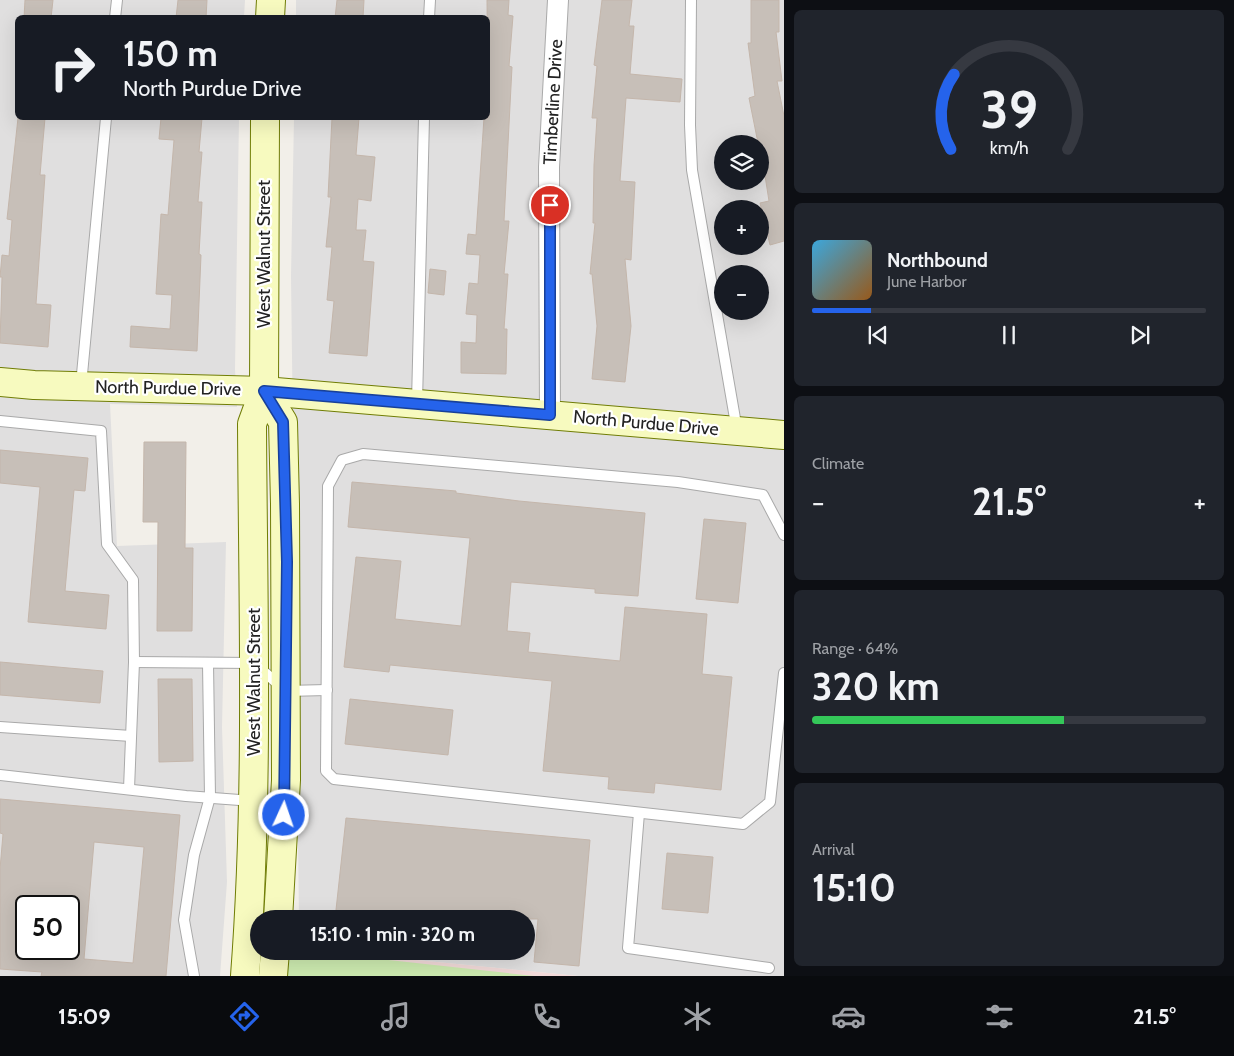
<!DOCTYPE html>
<html lang="en">
<head>
<meta charset="utf-8">
<style>
  :root { --surface:#171b24; --page:#20242c; --text:#f1f3f6; --muted:#9ea1a6; --line:#363941; --accent:#2563eb }
  body { margin:0; font-family:Cabin,sans-serif; background:var(--page); color:var(--text); height:100vh; display:flex; flex-direction:column; font-size:19px; white-space:nowrap }
  * { box-sizing:border-box; margin:0 }
  p { font-size:16px; color:var(--muted) }
  .icon { flex:none; width:28px; height:28px; fill:none; stroke:currentColor; stroke-width:2; stroke-linecap:round; stroke-linejoin:round }
  .map { position:relative; flex:1; overflow:hidden }
  .side { display:flex; flex-direction:column; gap:10px; padding:10px; background:#0d0f14; width:450px }
  .side>* { flex:none }
  .guide { position:absolute; left:15px; top:15px; width:475px; height:105px; border-radius:8px; box-shadow:0 5px 20px #0002; background:#171b24; color:var(--text); overflow:hidden }
  .fabs { position:absolute; left:714px; top:135px; display:grid; gap:10px }
  .fabs a { display:grid; place-items:center; width:55px; height:55px; border-radius:50%; background:var(--surface); box-shadow:0 5px 20px #0002; font-size:25px }
  .speed { position:absolute; left:15px; top:895px; display:flex; gap:10px; font-size:25px; font-weight:700; text-align:center }
  .speed>* { display:grid; place-content:center; width:65px; height:65px; border-radius:50%; background:var(--surface); box-shadow:0 5px 20px #0002; line-height:1 }
  .speed .limit { border:2px solid #111; border-radius:8px; background:#fff; color:#111 }
  .pin { position:absolute; display:grid; place-items:center; width:42px; height:42px; color:#fff; margin:-21px; border:2px solid #fff; border-radius:50%; box-shadow:0 1px 5px #0007 }
  .me { position:absolute; width:55px; margin:-28px; rotate:3deg; stroke-linejoin:round; filter:drop-shadow(0 0 4px #0008) }
  .turn { display:flex; align-items:center; gap:18px; height:105px; padding:0 25px; font-size:22px }
  .turn .icon { width:65px; height:65px; stroke-width:2.5 }
  .turn b { display:block; font-size:35px; line-height:42px }
  .big { font-size:38px; font-weight:800; line-height:1.1 }
  .side .widget { flex:1; display:flex; flex-direction:column; justify-content:center; gap:8px; min-width:0; padding:0 18px; border-radius:8px; background:var(--page) }
  .side .dial { align-items:center; gap:0 }
  .dial svg { height:130px; overflow:visible; fill:none; stroke:var(--line); stroke-width:7; stroke-linecap:round; text-anchor:middle }
  .dial text { fill:var(--text); stroke:none }
  .song { display:flex; align-items:center; gap:15px }
  .cover { width:60px; height:60px; border-radius:8px; background:linear-gradient(135deg,hsl(200 70% 55%),hsl(30 70% 35%)) }
  .played { height:5px; border-radius:2px; background:linear-gradient(90deg,var(--accent) 15%,var(--line) 15%) }
  .keys { display:flex; justify-content:space-around; direction:ltr }
  .heat { display:flex; justify-content:space-between; align-items:center; font-size:28px; direction:ltr }
  .charge { height:8px; border-radius:4px; background:linear-gradient(90deg,#34c759 64%,var(--line) 0) }
  .trip { position:absolute; left:250px; top:910px; width:285px; height:50px; border-radius:25px; background:var(--surface); box-shadow:0 5px 20px #0002; font-weight:800; line-height:50px; text-align:center }
  .tabs { display:flex; height:80px; justify-content:space-around; align-items:center; background:#090b0e; color:var(--muted) }
  .tabs .icon { width:35px; height:35px }
  .tabs .on { color:var(--accent) }
  .tabs b { font-size:22px; color:var(--text) }
  main { display:flex; flex:1; min-height:0 }
  .map>svg:first-child { display:block }
  .residential { fill:#e0dfdf; fill-rule:evenodd }
  .commercial { fill:#f2dad9 }
  .grass { fill:#cdebb0 }
  .building { fill:#c7bfb8; stroke:#c4b6ab; fill-rule:evenodd }
  .lines { fill:none; stroke-linecap:round; stroke-linejoin:round }
  .lane-casing { stroke:#a9a9a9; stroke-width:12 }
  .street-casing { stroke:#a9a9a9; stroke-width:22 }
  .secondary-casing { stroke:#707d05; stroke-width:30 }
  .lane { stroke:#fff; stroke-width:10 }
  .street { stroke:#fff; stroke-width:20 }
  .secondary { stroke:#f7fabf; stroke-width:28 }
  .route-casing { stroke:#184099; stroke-width:12 }
  .route { stroke:#2563eb; stroke-width:9 }
  .labels { text-anchor:middle; stroke-width:4.5; stroke-linejoin:round; paint-order:stroke }
  .street-label { font-size:18px; fill:#222; stroke:#fff }
</style>
</head>
<body>
<main>
<div class="map">
<svg width="784" height="976" viewBox="0 0 784 976">
  <rect width="100%" height="100%" fill="#f2efe9"/>
  <g class="residential">
    <path d="M0,0H245L244,17L18,18V118H239L235,369L237,407L110,404L117,546L226,542L222,727L227,882L220,976H0ZM26,906H69V949H26Z"/>
    <path d="M296,0H784V976H578L325,951H526V919H299L291,276L294,118H488V18L296,17ZM722,144H760V181H722ZM722,209H760V246H722ZM722,274H760V311H722Z"/>
  </g>
  <polygon class="commercial" points="299,951 325,951 578,976 297,976"/>
  <polygon class="grass" points="286,951 306,951 534,976 284,976"/>
  <g class="building">
    <polygon points="25,0 53,0 51,18 24,18"/>
    <polygon points="178,0 207,0 206,18 176,18"/>
    <polygon points="337,0 364,0 363,18 335,18"/>
    <polygon points="487,0 509,0 508,15 513,16 509,66 512,67 504,221 509,221 504,274 508,274 504,329 507,329 506,374 461,373 461,342 476,343 477,315 466,314 469,283 478,284 480,255 466,254 468,234 476,235 484,118 488,118"/>
    <polygon points="602,0 632,0 629,26 634,26 630,74 682,79 680,102 626,98 620,181 635,182 631,260 625,259 631,326 625,382 592,379 597,326 592,274 590,274 595,223 593,223 594,165 597,118 592,118 597,66 594,65"/>
    <polygon points="751,0 779,0 779,32 776,32 782,81 777,81 784,116 784,241 770,245 760,203 769,201 760,144 757,138 749,98 755,96 748,43 751,43"/>
    <polygon points="18,118 45,118 40,175 45,175 36,304 51,305 48,347 0,343 2,277 0,277 2,255 9,256 12,220 7,219"/>
    <polygon points="161,118 202,118 199,152 202,152 198,202 202,202 199,254 201,255 197,351 130,347 131,326 170,329 172,295 156,294 161,214 168,215 174,140 159,139"/>
    <polygon points="332,118 359,118 356,155 375,157 371,201 358,199 356,230 366,230 363,261 374,262 367,356 329,353 334,301 327,300 332,247 326,247 331,197 328,197"/>
    <polygon points="430,269 446,271 444,295 428,293"/>
    <polygon points="144,442 186,442 185,548 193,548 192,631 157,631 158,522 143,522"/>
    <polygon points="0,450 88,458 85,491 74,490 65,591 109,595 106,629 28,622 40,487 0,483"/>
    <polygon points="352,482 456,491 456,493 519,501 645,513 638,596 595,593 595,589 511,582 507,631 530,633 528,652 620,661 625,607 707,614 702,674 732,677 721,790 655,783 654,793 608,789 609,777 543,771 552,681 390,665 389,672 344,667 356,557 401,561 395,619 461,626 470,538 348,527"/>
    <polygon points="704,519 746,523 738,603 696,599"/>
    <polygon points="0,662 103,671 100,703 0,695"/>
    <polygon points="158,679 192,679 193,761 159,762"/>
    <polygon points="350,699 453,710 448,755 345,744"/>
    <path d="M0,799L180,815L166,976H41L42,972L0,969V869L3,834L0,833ZM94,842L144,847L133,963L84,959ZM26,906H69V958L26,954Z"/>
    <polygon points="346,818 590,840 579,966 534,962 538,919 335,919"/>
    <polygon points="667,853 713,857 708,913 662,909"/>
  </g>
  <g class="lines">
    <defs>
      <g id="lane">
        <polyline points="691,0 690,125 692,170 737,430"/>
        <polyline points="115,18 117,0"/>
        <polyline points="429,18 430,0"/>
        <polyline points="81,385 106,118"/>
        <polyline points="417,402 424,118"/>
        <polyline points="0,421 101,431 107,544 133,580 134,662 129,789"/>
        <polyline points="784,535 763,495 678,482 363,454 342,460 328,486 326,771 334,779 743,824 770,802 784,673"/>
        <polyline points="134,662 254,663 286,691 327,690"/>
        <polyline points="0,727 131,736"/>
        <polyline points="0,775 186,796 253,801"/>
        <polyline points="639,813 628,948 769,968"/>
        <polyline points="194,976 184,920 194,855 210,797 208,663"/>
      </g>
      <polyline id="street" points="550,415 549,167 558,0"/>
      <g id="secondary">
        <polyline points="270,18 271,0"/>
        <polyline points="0,382 34,385 264,391 784,435"/>
        <polyline points="264,391 283,422 285,504 286,780 278,919"/>
        <path d="M245,976C259,792 253,608 252,424L264,391L265,118"/>
        <polyline points="273,976 275,951"/>
      </g>
    </defs>
    <use href="#lane" class="lane-casing"/>
    <use href="#street" class="street-casing"/>
    <use href="#secondary" class="secondary-casing"/>
    <use href="#lane" class="lane"/>
    <use href="#street" class="street"/>
    <use href="#secondary" class="secondary"/>
  </g>
  <g class="lines">
    <defs>
      <polyline id="route" points="284,815 287,562 283,422 264,391 550,415 550,205"/>
    </defs>
    <use href="#route" class="route-casing"/>
    <use href="#route" class="route"/>
  </g>
  <g class="labels">
    <g class="street-label">
      <text transform="translate(553 102) rotate(-87)" y="6">Timberline Drive</text>
      <text transform="translate(264 254) rotate(-90)" y="6">West Walnut Street</text>
      <text transform="translate(168 388) rotate(1)" y="6">North Purdue Drive</text>
      <text transform="translate(646 423) rotate(5)" y="6">North Purdue Drive</text>
      <text transform="translate(254 682) rotate(-90)" y="6">West Walnut Street</text>
    </g>
  </g>
</svg>
<div class="fabs">
<a><svg class="icon" aria-label="layers" viewBox="0 0 24 24"><path d="M12 4l9 5-9 5-9-5zM3 14l9 5 9-5"/></svg></a>
<a>+</a>
<a>−</a>
</div>
<div class="speed"><div class="limit">50</div></div>
<div class="pin" style="left:550px;top:205px;background:#d93025"><svg class="icon" aria-label="arrive" viewBox="0 0 24 24"><path d="M6 21V4h12l-3 4 3 4H6"/></svg></div>
<svg class="me" style="left:284px;top:815px" viewBox="-20 -20 40 40"><circle r="17" fill="#2563eb" stroke="#fff" stroke-width="3"/><path d="M0-11L8 9 0 5-8 9z" fill="#fff"/></svg>
<div class="trip">15:10 · 1 min · 320 m</div>
<div class="guide">
<div class="turn"><svg class="icon" aria-label="right" viewBox="0 0 24 24"><path d="M7 20v-9h11M14 6l5 5-5 5"/></svg><div><b>150 m</b>North Purdue Drive</div></div>
</div>
</div>
<section class="side">
<div class="widget dial"><svg viewBox="0 0 100 80">
<path d="M14 69A42 42 0 1 1 86 69"/>
<path d="M14 69A42 42 0 0 1 16 23" stroke="#2563eb"/>
<text x="50" y="56" font-size="32" font-weight="700">39</text>
<text x="50" y="72" font-size="11">km/h</text>
</svg></div>
<div class="widget">
<div class="song"><i class="cover"></i><div><b>Northbound</b><p>June Harbor</p></div></div>
<div class="played"></div>
<div class="keys"><svg class="icon" aria-label="previous" viewBox="0 0 24 24"><path d="M18 5L8 12l10 7zM5 5v14"/></svg><svg class="icon" aria-label="pause" viewBox="0 0 24 24"><path d="M8 5v14M16 5v14"/></svg><svg class="icon" aria-label="next" viewBox="0 0 24 24"><path d="M6 5l10 7-10 7zM19 5v14"/></svg></div>
</div>
<div class="widget"><p>Climate</p>
<div class="heat"><a>−</a><b class="big">21.5°</b><a>+</a></div>
</div>
<div class="widget"><p>Range · 64%</p><b class="big">320 km</b><div class="charge"></div></div>
<div class="widget"><p>Arrival</p><b class="big">15:10</b></div>
</section>
</main>
<nav class="tabs">
<b>15:09</b>
<svg class="icon on" aria-label="directions" viewBox="0 0 24 24"><path d="M12 3l9 9-9 9-9-9zM9 14v-3h6M13 9l2 2-2 2"/></svg>
<svg class="icon" aria-label="music" viewBox="0 0 24 24"><path d="M9 18V5l10-2v13"/><circle cx="6" cy="18" r="3"/><circle cx="16" cy="16" r="3"/></svg>
<svg class="icon" aria-label="phone" viewBox="0 0 24 24"><path d="M5 4h4l2 5-3 2q2 4 5 5l2-3 5 2v4C11 20 4 13 5 4z"/></svg>
<svg class="icon" aria-label="climate" viewBox="0 0 24 24"><path d="M12 3v18M4 7l16 10M4 17L20 7"/></svg>
<svg class="icon" aria-label="car" viewBox="0 0 24 24"><path d="M5 17H2v-5l4-1 3-4h7l3 4 3 1v5h-3M9 17h6M6 11h13"/><circle cx="7" cy="17" r="2"/><circle cx="17" cy="17" r="2"/></svg>
<svg class="icon" aria-label="filters" viewBox="0 0 24 24"><path d="M4 7h16M4 17h16"/><circle cx="9" cy="7" r="2"/><circle cx="15" cy="17" r="2"/></svg>
<b>21.5°</b>
</nav>
</body>
</html>
